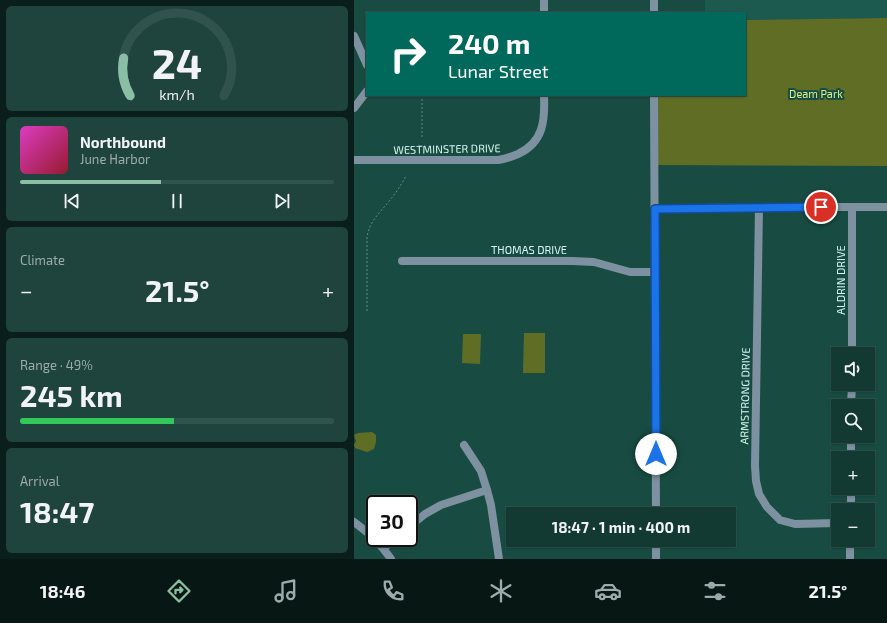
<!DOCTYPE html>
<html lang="en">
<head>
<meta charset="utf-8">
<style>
  :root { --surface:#123932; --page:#1f443e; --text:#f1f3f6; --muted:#9cacac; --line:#31534d; --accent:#8abfa5 }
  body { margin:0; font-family:"Exo 2",sans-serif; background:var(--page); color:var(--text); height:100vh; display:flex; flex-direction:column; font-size:15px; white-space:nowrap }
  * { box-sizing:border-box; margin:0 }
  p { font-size:13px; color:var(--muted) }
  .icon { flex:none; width:22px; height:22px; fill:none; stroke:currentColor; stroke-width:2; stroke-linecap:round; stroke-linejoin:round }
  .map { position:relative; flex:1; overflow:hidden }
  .panel { display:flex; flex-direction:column; gap:6px; padding:6px; background:#0a1f1c; width:354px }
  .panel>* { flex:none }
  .hud { position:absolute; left:12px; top:12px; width:380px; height:84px; border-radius:0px; box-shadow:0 1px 3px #0004,0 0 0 1px var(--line); background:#00695c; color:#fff; overflow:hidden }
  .tools { position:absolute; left:477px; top:347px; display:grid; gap:8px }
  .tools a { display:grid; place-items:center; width:44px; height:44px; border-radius:0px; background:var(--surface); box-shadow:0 1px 3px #0004,0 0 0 1px var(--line); font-size:20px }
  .speed { position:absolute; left:12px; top:495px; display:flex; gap:8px; font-size:20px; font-weight:700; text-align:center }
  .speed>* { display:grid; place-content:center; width:52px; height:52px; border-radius:50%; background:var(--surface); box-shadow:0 1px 3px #0004,0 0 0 1px var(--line); line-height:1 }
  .speed .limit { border:2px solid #111; border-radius:6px; background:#fff; color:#111 }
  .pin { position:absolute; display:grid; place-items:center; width:34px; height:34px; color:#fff; margin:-17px; border:2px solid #fff; border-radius:50%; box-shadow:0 1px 4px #0007 }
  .me { position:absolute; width:44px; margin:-22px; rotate:0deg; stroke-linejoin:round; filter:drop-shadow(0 0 3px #0008) }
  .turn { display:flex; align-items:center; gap:14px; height:84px; padding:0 16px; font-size:18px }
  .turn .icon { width:52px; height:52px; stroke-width:2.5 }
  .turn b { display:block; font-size:28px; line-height:34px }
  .big { font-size:30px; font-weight:700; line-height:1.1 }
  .panel .widget { flex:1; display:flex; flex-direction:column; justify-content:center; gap:6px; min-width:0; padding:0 14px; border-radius:6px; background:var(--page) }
  .panel .dial { align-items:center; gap:0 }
  .dial svg { height:104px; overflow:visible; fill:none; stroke:var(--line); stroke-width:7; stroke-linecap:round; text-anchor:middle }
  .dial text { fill:var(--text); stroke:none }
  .song { display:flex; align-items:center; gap:12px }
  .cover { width:48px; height:48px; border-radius:6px; background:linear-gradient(135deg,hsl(310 70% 55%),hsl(350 70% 35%)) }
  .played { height:4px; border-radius:2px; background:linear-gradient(90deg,var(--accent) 45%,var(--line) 45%) }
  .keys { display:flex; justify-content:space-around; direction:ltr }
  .heat { display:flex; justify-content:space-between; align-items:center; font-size:22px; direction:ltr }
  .charge { height:6px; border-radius:3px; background:linear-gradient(90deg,#34c759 49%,var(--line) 0) }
  .trip { position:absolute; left:152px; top:507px; width:230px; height:40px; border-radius:0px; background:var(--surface); box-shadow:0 1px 3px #0004,0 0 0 1px var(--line); font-weight:700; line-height:40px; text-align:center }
  .menu { display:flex; height:64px; justify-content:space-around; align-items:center; background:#071714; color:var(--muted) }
  .menu .icon { width:28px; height:28px }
  .menu .on { color:var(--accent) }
  .menu b { font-size:18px; color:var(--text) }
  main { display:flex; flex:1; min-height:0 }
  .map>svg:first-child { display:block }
  .built { fill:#1c594f }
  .green { fill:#606e25 }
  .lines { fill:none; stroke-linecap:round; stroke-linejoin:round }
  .path { stroke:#608d83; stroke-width:1; stroke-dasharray:2 2; stroke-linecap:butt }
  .minor { stroke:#7d91a0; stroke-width:8 }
  .route-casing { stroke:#114b97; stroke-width:10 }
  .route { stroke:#1a73e8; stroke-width:7 }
  .labels { text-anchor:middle; stroke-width:4; stroke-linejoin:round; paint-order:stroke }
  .park-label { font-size:11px; fill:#daf187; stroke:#184c42 }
  .street-label { font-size:11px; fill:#d5f5ed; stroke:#184c42 }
</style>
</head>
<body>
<main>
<section class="panel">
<div class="widget dial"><svg viewBox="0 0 100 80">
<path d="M14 69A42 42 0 1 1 86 69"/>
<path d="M14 69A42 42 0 0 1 9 40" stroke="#8abfa5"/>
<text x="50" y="56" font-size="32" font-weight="700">24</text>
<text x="50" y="72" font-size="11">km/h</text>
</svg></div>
<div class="widget">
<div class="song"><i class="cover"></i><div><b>Northbound</b><p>June Harbor</p></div></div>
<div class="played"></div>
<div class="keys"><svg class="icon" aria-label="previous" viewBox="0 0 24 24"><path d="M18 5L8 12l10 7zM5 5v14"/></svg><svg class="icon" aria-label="pause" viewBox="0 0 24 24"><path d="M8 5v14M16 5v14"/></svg><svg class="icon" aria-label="next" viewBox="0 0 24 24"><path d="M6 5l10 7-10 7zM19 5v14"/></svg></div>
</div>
<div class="widget"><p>Climate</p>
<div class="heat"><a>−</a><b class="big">21.5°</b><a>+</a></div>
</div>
<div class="widget"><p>Range · 49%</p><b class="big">245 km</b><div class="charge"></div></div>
<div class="widget"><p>Arrival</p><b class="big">18:47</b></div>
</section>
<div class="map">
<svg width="533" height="559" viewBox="0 0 533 559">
  <rect width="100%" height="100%" fill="#184c42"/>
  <polygon class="built" points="351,0 533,0 533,18 391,20 391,13 351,13"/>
  <g class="green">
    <polygon points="533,18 533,166 301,165 300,95 391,95 391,20"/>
    <polygon points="170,333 191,333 191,373 169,373"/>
    <polygon points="109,334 127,334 126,364 108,363"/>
    <polygon points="18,432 22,435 22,442 20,449 13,452 1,448 0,445 2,441 0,435 4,433"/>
  </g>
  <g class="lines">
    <g class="path">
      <polyline points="68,137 68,99 69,95"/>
      <path d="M13,311V237C16,220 26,213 36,200C42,193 47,185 52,176"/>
    </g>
    <g class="minor">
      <polyline points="190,0 190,13"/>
      <polyline points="300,13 300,0"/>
      <polyline points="0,36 13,65"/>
      <polyline points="300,95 302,514"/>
      <polyline points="0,108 13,91"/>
      <path d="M0,160H144C151,159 157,157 164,154C190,142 191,120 190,95"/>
      <polyline points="405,207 401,466 402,481 405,494 413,507 426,520 441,524 484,523"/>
      <polyline points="301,209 405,207 533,207"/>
      <polyline points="48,261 219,261 240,262 276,272 301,272"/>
      <polyline points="498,354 498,207"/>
      <polyline points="497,406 498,384"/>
      <polyline points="110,445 127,471 133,490 137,505 145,559"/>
      <polyline points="497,458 497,436"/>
      <polyline points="497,510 497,488"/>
      <path d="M0,522C14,532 27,544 37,559"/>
      <polyline points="55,527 71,514 87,505 133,490"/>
      <polyline points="30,548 42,538"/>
      <polyline points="302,559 302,540"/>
      <polyline points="496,559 496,540"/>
    </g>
  </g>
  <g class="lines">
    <defs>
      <polyline id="route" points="302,454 301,209 467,207"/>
    </defs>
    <use href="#route" class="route-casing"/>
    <use href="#route" class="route"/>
  </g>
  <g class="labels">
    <g class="park-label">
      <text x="462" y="98">Deam Park</text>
    </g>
    <g class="street-label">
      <text transform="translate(93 149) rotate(-1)" y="4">WESTMINSTER DRIVE</text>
      <text x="175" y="254">THOMAS DRIVE</text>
      <text transform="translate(487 280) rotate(-90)" y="4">ALDRIN DRIVE</text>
      <text transform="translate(391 396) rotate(-89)" y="4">ARMSTRONG DRIVE</text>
    </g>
  </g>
</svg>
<div class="tools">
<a><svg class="icon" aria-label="sound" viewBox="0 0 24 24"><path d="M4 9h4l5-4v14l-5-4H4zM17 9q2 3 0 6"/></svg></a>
<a><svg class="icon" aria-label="search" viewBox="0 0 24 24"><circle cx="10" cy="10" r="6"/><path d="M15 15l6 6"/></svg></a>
<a>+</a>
<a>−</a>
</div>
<div class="speed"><div class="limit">30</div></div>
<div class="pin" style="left:467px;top:207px;background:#d93025"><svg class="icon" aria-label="arrive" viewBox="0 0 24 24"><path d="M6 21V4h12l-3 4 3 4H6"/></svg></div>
<svg class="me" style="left:302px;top:454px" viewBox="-20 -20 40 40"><circle r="19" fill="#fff"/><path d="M0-13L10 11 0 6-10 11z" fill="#1a73e8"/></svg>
<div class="trip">18:47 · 1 min · 400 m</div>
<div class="hud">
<div class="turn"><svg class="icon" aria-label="right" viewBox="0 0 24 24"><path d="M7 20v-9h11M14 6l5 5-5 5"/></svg><div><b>240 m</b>Lunar Street</div></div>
</div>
</div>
</main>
<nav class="menu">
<b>18:46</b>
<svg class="icon on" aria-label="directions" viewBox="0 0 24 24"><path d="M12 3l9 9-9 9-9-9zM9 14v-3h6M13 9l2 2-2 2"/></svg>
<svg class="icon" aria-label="music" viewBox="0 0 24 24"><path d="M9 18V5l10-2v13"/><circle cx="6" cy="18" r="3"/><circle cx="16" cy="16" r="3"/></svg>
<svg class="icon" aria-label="phone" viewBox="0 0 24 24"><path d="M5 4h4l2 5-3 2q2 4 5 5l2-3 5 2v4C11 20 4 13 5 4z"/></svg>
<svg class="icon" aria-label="climate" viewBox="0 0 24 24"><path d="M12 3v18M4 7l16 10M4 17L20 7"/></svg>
<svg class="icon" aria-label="car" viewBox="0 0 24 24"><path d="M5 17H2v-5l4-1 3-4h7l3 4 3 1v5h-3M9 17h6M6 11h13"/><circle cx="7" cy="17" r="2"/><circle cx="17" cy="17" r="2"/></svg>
<svg class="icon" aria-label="filters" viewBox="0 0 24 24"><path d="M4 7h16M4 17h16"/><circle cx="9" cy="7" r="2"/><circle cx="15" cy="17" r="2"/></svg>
<b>21.5°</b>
</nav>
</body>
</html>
